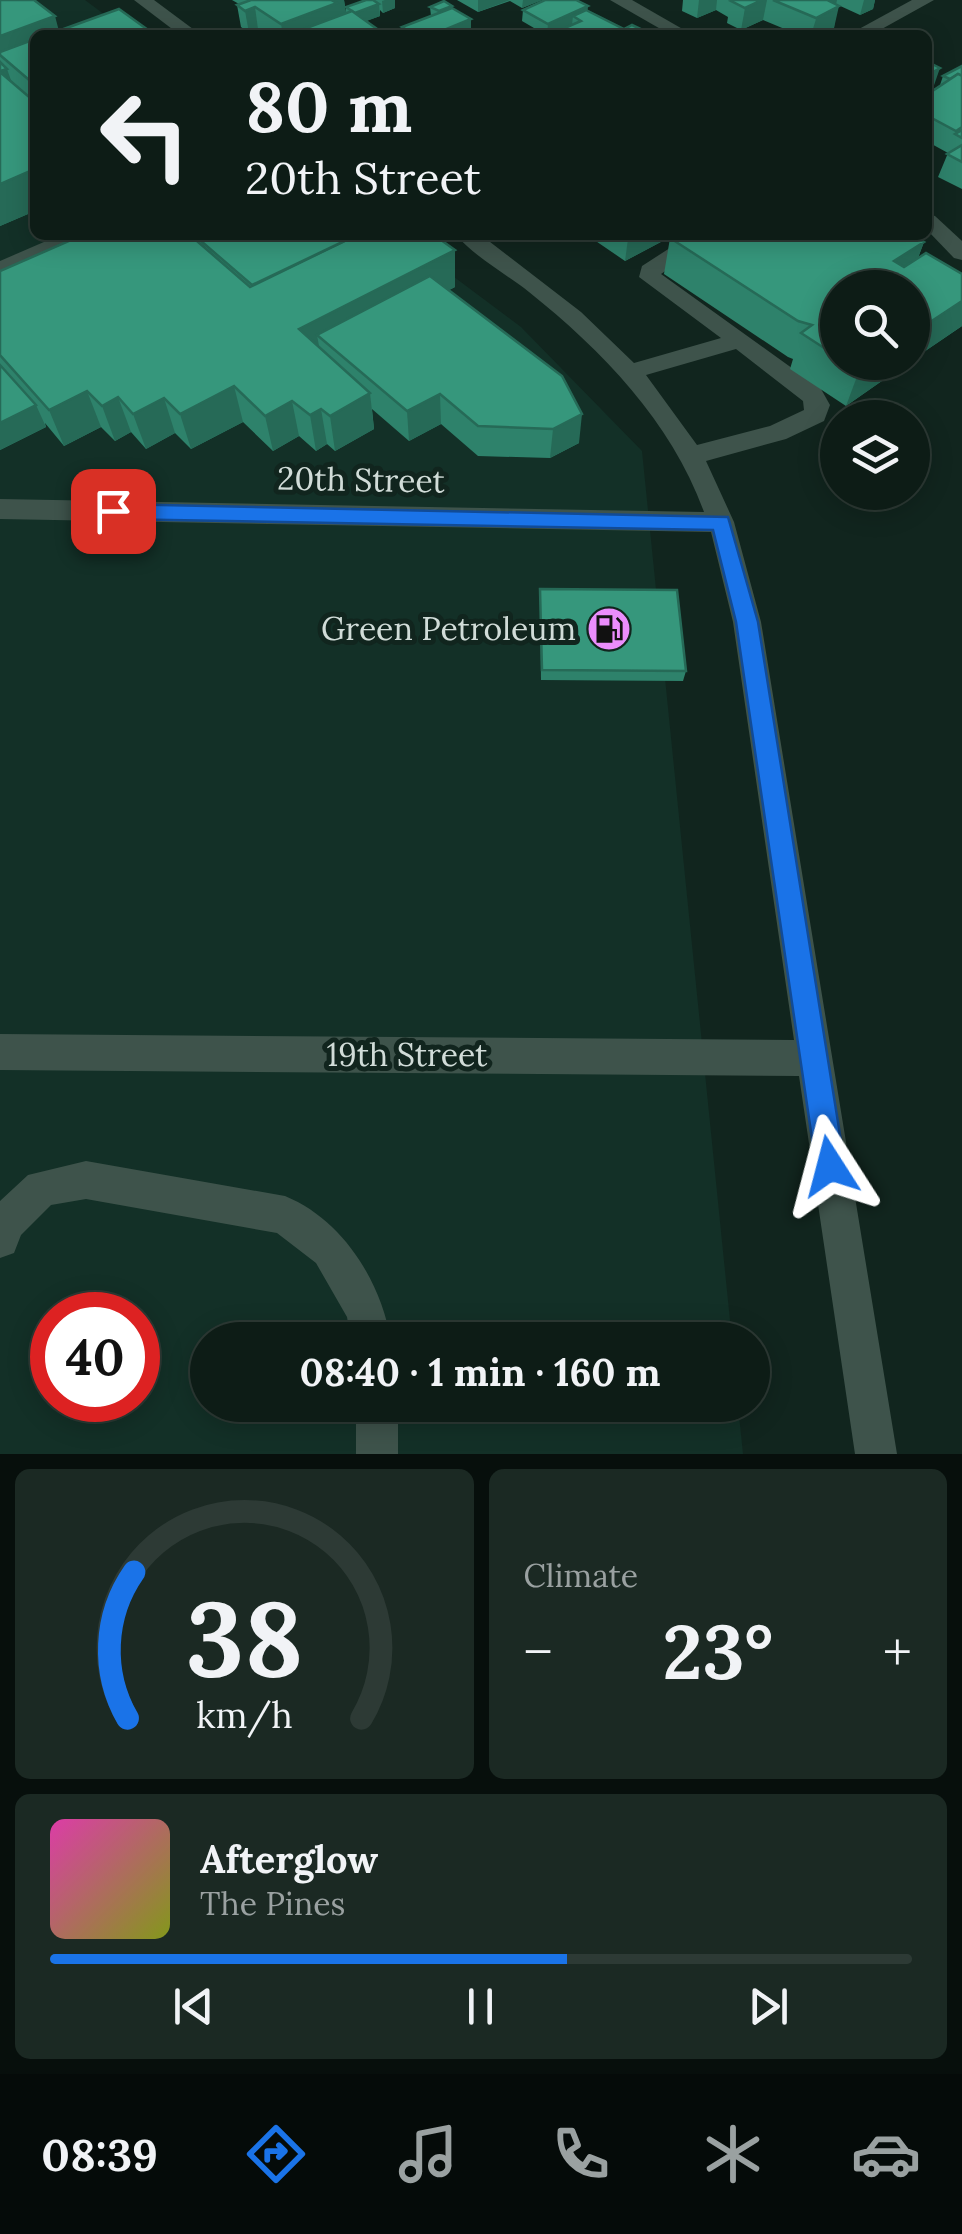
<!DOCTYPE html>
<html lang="en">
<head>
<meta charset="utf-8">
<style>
  :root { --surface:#0d1c16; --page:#1b2923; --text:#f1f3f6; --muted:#9aa1a1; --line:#2d3a35; --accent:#1a73e8 }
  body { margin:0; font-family:Lora,serif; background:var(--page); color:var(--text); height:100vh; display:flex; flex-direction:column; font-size:38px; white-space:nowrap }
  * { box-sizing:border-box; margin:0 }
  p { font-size:32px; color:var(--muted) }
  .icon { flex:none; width:55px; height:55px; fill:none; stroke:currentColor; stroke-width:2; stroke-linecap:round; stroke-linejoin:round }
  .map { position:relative; height:1454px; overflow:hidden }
  .side { display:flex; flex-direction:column; gap:15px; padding:15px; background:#070f0c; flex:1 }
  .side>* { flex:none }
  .banner { position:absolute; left:30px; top:30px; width:902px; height:210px; border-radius:15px; box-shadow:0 5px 25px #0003,0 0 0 2px var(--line); background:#0d1c16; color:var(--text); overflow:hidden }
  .controls { position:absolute; left:820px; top:270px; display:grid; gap:20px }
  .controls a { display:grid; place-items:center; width:110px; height:110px; border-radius:50%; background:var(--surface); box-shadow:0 5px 25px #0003,0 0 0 2px var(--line); font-size:50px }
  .speed { position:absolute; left:30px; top:1292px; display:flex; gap:20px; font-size:50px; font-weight:700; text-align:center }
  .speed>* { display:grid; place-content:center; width:130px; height:130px; border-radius:50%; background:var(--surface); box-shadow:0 5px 25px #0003,0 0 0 2px var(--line); line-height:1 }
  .speed .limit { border:15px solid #d22; background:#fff; color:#111 }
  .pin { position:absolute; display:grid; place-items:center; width:85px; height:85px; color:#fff; margin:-42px; border-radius:20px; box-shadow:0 5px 15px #0006 }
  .me { position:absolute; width:110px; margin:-55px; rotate:351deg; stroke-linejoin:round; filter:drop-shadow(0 0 8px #0008) }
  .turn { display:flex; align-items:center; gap:35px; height:210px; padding:0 50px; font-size:45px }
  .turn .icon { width:130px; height:130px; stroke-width:2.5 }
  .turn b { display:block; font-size:70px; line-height:85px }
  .big { font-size:75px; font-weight:700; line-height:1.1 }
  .side .card { flex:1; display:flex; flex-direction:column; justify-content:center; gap:15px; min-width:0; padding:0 35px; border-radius:15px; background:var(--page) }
  .side .dial { align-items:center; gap:0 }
  .dial svg { height:260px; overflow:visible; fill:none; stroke:var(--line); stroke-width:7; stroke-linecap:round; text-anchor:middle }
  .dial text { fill:var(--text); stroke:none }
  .song { display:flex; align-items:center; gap:30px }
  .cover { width:120px; height:120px; border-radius:15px; background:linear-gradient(135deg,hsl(320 70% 55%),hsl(70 70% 35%)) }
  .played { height:10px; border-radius:5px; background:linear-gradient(90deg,var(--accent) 60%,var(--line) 60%) }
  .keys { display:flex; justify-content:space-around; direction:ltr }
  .heat { display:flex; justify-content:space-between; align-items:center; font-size:55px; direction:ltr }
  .side .tiles { flex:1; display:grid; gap:15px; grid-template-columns:1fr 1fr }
  .card:last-child { grid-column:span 2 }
  .trip { position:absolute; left:190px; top:1322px; width:580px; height:100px; border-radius:50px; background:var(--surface); box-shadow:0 5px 25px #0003,0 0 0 2px var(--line); font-weight:700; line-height:100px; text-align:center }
  .dock { display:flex; height:160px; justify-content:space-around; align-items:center; background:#050b09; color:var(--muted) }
  .dock .icon { width:70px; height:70px }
  .dock .on { color:var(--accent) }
  .dock b { font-size:45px; color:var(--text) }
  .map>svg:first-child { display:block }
  .built { fill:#133027; fill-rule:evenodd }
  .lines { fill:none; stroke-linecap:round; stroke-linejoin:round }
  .minor { fill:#3e534b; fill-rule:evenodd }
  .wall { fill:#2e826b }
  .shaded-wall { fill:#266a57 }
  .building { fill:#36977c; stroke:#266a57; stroke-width:2.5 }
  .route { fill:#1a73e8; stroke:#114b97; stroke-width:2.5 }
  .labels { text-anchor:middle; stroke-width:10; stroke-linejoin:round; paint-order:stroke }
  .street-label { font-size:32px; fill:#d1dcd8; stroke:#11251e }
  .poi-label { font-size:32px; fill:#d1dcd8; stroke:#11251e; text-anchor:end }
</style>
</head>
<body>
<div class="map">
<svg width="962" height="1454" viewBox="0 0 962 1454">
  <rect width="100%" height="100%" fill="#11251e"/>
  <path class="built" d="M0,0H85L132,35H35V235H398L521,327L642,451L732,1340H208V1405H738L743,1454H0ZM52,1315H138V1400H52Z"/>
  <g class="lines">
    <g class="minor">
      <polygon points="134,0 154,0 201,35 180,35"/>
      <polygon points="610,0 632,0 693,35 671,35"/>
      <polygon points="912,0 934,0 871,35 848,35"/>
      <polygon points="928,214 935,216 962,241 962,260 954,258 928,231"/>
      <polygon points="60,235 89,235 0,276 0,261"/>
      <path d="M456,235H481L581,312L634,363L721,338L639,277L642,266L690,235H716L661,274L821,389L830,405L824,421L786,439L706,461L734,522L761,622L897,1454H855L799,1076L0,1070V1034L794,1040L733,622L711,532L0,519V499L704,512C672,423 603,351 529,292C506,274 475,257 456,235ZM736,349L803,401L804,410L770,426L697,445L646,375Z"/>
      <path d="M86,1161L285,1196C343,1220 380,1280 391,1340H351L347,1317L316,1263L277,1233L86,1199L51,1205L21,1235L14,1253L0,1258V1201L28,1175Z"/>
      <rect x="356" y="1405" width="42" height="49"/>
    </g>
  </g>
  <g class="wall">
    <polygon points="0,0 59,31 155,35 35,35 35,211 0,226"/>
    <polygon points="232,0 344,0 346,13 346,7 364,1 363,0 395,0 395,8 383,13 380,10 380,16 366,21 384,35 268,35 258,29 249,33 241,27 237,5 239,4"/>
    <polygon points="457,0 542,0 522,8 510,1 478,12"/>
    <polygon points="683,0 875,0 873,9 860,15 836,4 834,28 820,35 799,35 763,20 741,30 727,23 728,17 716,10 697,18 682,11"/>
    <polygon points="430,7 452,8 471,30 460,35 402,35 402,27 431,16"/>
    <polygon points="523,10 587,11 624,29 644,35 553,35 553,33 546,35 522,21"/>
    <polygon points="962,66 962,189 938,177 948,153 928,142 928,94 940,85 943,76"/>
    <polygon points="61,235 434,235 455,287 449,290 579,443 550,458 478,456 441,424 409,441 372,409 374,429 335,451 327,444 316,451 299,436 273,451 243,422 191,449 175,433 146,449 131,432 115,441 101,427 64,446 45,423 46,427 0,450 0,271 64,243"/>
    <polygon points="587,235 674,235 625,261"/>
    <polygon points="670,238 924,242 918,258 962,274 962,326 912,360 838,288 838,362 909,362 846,406 790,369 793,359 788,357 664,274"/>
    <polygon points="540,589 686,671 683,681 541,680"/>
  </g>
  <g class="shaded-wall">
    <polygon points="327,0 344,0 346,15 293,33 293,35 283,35 281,24"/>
    <polygon points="385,0 395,0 395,8 383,13 382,1"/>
    <polygon points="478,0 510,0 478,12"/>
    <polygon points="523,0 542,0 522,8"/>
    <polygon points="699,0 717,0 716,10 697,18"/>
    <polygon points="762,0 767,0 763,20 741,30 745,8"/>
    <polygon points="822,0 837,0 835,9 839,6 834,28 820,35 811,35"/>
    <polygon points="864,0 875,0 873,9 860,15"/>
    <polygon points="379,4 380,16 356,25 355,13"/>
    <polygon points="588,6 587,18 573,16 572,25 547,35 548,24"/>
    <polygon points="255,7 258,29 249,33 245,11"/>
    <polygon points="55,16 60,35 35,35 35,63 0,55 0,36"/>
    <polygon points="471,19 471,30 460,35 432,35"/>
    <polygon points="0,60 4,70 7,69 20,105 0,76"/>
    <polygon points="940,68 932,91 928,93 928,75"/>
    <polygon points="35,169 35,211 0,226 0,184"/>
    <polygon points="636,235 674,235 625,261 628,239"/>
    <polygon points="924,242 910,278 894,261"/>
    <polygon points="455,250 455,287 335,350 317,335 321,357 299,329"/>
    <polygon points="962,301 962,326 912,360 912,334"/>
    <polygon points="871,362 909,362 846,406 859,371"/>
    <polygon points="234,386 243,422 191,449 180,414"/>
    <polygon points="87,391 101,427 64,446 49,410"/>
    <polygon points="370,393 374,429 335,451 330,416"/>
    <polygon points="440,394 441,424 409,441 407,411"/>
    <polygon points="118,397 131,432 115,441 102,406"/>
    <polygon points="164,398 175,433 146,449 133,414"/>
    <polygon points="292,401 299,436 273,451 265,416"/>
    <polygon points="36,405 46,427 0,450 0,423"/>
    <polygon points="321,409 327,444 316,451 310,415"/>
    <polygon points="582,414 579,443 550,458 553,429"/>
  </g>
  <g class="building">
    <polygon points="0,0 34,0 55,16 0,36"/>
    <polygon points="251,0 331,0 337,3 281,24 255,7 245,11 237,5"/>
    <polygon points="366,0 373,0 379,4 355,13 346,7"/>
    <polygon points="545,0 576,0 588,6 548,24 523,10"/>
    <polygon points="734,0 762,0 745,8 731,1"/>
    <polygon points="773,0 827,0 839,6 816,18"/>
    <polygon points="444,1 452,6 439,11 430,7"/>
    <polygon points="452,8 471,19 432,35 415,35 402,27"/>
    <polygon points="119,9 155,35 47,35"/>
    <polygon points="586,10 624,29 632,25 645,31 637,35 556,35 553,33 581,21 573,16"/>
    <polygon points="352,11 384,34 380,35 296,35 293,33"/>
    <polygon points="35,39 35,85 0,55 0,52"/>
    <polygon points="0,62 7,69 0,71"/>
    <polygon points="928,62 940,68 928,75"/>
    <polygon points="962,66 962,76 958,74 950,79 943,76"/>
    <polygon points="0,72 35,102 35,169 0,184"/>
    <polygon points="958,74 962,76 962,127 956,131 928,116 928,94"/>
    <polygon points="962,130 962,138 955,134"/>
    <polygon points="962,145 962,162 947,154"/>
    <polygon points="62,235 190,235 250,287 357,235 434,235 455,250 299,329 370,393 330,416 321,409 310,415 292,401 265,416 234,386 180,414 164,398 133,414 118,397 102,406 87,391 49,410 0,355 0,271 69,241"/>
    <polygon points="194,235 357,235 252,285"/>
    <polygon points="674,235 912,235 924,242 894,261 904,267 926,253 962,274 962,301 912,334 912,288 838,288 838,357 801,333 812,325 798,321 670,238"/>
    <polygon points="430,276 562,376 582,414 553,429 478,426 440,394 407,411 317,335"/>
    <polygon points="847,362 871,362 859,371"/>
    <polygon points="0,365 36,405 0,423"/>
    <polygon points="540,589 677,590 686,671 542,670"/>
  </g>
  <polygon class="route" points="113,504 728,517 758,622 845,1166 840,1176 830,1180 820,1176 816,1166 736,622 713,530 113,519 103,511"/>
  <defs>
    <symbol id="fuel-disc" viewBox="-11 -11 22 22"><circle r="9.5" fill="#eb8dfc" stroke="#11251e"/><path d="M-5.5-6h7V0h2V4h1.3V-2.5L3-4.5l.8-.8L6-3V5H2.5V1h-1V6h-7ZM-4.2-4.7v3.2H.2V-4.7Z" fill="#111"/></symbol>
  </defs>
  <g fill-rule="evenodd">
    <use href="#fuel-disc" x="584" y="604" width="50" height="50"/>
  </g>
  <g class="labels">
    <g class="street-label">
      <text transform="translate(361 480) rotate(1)" y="11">20th Street</text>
      <text x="407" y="1066">19th Street</text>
    </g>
    <g class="poi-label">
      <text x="576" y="640">Green Petroleum</text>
    </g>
  </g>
</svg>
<div class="controls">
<a><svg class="icon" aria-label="search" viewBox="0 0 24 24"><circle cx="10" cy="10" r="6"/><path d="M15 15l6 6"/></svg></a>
<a><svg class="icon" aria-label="layers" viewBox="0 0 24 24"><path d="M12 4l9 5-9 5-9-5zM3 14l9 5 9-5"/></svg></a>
</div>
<div class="speed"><div class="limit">40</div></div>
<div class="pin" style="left:113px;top:511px;background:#d93025"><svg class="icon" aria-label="arrive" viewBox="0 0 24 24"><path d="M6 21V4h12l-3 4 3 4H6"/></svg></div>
<svg class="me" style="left:830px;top:1166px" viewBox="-20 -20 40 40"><path d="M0-17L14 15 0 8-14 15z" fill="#1a73e8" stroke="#fff" stroke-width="4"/></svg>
<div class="trip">08:40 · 1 min · 160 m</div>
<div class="banner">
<div class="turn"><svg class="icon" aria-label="left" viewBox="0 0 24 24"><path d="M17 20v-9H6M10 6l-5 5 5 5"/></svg><div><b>80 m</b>20th Street</div></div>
</div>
</div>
<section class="side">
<div class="tiles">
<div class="card dial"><svg viewBox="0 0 100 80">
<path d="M14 69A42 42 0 1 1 86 69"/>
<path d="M14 69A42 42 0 0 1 16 24" stroke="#1a73e8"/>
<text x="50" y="56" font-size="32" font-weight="700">38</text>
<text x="50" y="72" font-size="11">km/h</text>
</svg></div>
<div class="card"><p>Climate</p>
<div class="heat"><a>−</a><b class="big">23°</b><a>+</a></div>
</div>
<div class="card">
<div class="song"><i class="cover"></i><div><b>Afterglow</b><p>The Pines</p></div></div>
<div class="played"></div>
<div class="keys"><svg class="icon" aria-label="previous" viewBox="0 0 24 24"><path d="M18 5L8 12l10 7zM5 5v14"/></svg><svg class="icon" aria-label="pause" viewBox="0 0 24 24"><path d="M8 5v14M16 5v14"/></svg><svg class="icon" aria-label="next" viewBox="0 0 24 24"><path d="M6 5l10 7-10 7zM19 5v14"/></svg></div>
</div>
</div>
</section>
<nav class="dock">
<b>08:39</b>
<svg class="icon on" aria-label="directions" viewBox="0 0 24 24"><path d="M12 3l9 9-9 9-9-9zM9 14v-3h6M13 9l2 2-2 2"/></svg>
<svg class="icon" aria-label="music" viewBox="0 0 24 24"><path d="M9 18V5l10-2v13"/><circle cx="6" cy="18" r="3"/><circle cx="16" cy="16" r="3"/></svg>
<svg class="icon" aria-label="phone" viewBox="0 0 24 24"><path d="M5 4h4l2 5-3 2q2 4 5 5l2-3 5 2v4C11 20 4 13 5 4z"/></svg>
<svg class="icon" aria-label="climate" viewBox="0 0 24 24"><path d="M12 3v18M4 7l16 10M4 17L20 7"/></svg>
<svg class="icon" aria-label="car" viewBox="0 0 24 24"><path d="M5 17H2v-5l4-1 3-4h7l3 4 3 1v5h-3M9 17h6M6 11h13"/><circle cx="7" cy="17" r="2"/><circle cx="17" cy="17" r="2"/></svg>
</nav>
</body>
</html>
